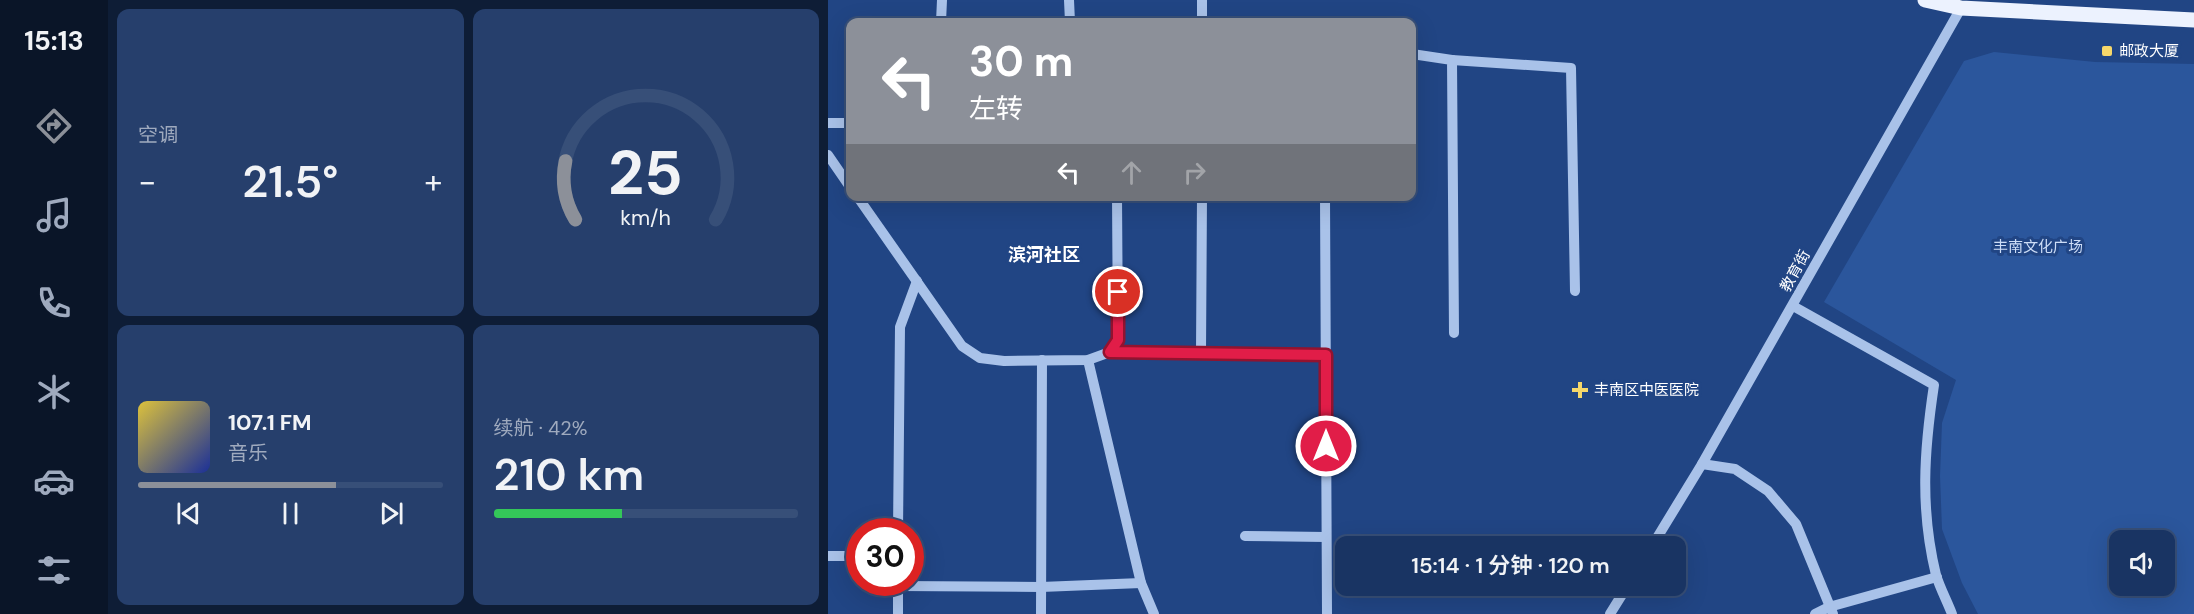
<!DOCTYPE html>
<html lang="zh">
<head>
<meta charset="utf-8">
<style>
  :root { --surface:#193463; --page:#263f6c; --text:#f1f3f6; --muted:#9faabe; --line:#374f78; --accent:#8c9099 }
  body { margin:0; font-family:"DM Sans","Noto Sans SC",sans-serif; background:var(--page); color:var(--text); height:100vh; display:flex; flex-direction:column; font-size:22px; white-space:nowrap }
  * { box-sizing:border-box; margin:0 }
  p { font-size:20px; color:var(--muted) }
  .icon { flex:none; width:33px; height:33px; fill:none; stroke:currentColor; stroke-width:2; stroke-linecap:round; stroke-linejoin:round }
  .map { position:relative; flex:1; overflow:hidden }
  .side { display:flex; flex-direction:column; gap:9px; padding:9px; background:#0e1d36; width:720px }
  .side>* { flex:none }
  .banner { position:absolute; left:18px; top:18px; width:570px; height:183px; border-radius:12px; box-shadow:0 6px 24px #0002,0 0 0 2px var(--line); background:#8c9099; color:#fff; overflow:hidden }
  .controls { position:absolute; left:1281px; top:530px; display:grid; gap:12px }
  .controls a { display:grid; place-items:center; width:66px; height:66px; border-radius:12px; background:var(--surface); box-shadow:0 6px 24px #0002,0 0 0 2px var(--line); font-size:30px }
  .speed { position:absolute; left:18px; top:518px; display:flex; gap:12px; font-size:30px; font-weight:700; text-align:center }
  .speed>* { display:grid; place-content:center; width:78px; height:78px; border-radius:50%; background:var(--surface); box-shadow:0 6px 24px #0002,0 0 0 2px var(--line); line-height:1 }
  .speed .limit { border:9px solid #d22; background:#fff; color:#111 }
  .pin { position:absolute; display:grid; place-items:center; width:51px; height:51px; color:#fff; margin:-26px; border:3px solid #fff; border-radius:50%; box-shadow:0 2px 6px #0007 }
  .me { position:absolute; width:66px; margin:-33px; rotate:0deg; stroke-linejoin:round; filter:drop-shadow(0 0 4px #0008) }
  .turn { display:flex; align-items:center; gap:21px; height:126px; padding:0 24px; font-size:27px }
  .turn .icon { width:78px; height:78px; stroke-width:2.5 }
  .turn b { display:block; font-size:42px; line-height:51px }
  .lanes { display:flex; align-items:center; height:57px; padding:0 24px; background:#0003; justify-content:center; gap:30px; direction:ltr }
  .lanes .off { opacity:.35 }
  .big { font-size:45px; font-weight:600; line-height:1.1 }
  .side .card { flex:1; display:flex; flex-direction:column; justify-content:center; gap:9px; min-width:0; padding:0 21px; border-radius:12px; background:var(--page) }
  .side .dial { align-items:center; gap:0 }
  .dial svg { height:156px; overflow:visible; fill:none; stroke:var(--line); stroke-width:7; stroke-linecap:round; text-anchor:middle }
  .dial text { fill:var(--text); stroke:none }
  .song { display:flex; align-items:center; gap:18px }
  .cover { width:72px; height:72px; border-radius:9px; background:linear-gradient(135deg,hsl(50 70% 55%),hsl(230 70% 35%)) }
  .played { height:6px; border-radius:3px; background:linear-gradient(90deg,var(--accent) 65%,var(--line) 65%) }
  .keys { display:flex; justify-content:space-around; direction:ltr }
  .heat { display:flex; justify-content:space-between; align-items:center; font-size:33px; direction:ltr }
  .charge { height:9px; border-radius:4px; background:linear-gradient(90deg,#34c759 42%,var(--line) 0) }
  .side .tiles { flex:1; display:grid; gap:9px; grid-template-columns:repeat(2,1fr) }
  .trip { position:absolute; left:507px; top:536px; width:351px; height:60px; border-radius:12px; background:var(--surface); box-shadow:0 6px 24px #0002,0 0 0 2px var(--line); font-weight:600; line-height:60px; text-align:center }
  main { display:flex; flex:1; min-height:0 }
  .tab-bar { display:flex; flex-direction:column; width:108px; justify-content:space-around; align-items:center; background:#0a1528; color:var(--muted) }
  .tab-bar .icon { width:42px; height:42px }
  .tab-bar .on { color:var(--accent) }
  .tab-bar b { font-size:27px; color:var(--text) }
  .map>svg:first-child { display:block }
  .green { fill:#2b569c; fill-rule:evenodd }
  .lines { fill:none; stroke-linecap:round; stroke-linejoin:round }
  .minor { stroke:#a9c2e9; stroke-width:10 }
  .major { stroke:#ecf2fe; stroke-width:15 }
  .route-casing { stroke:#92132f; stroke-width:15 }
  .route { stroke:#e11d48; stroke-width:10 }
  .poi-dot { fill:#f6d76a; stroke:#214584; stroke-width:2 }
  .labels { text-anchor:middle; stroke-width:6; stroke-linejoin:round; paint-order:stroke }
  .poi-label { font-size:15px; fill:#fff; stroke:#214584; text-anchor:start }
  .park-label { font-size:15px; fill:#cdddf7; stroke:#214584 }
  .street-label { font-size:15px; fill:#fff; stroke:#214584 }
  .quarter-label { font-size:18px; font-weight:bold; fill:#fff; stroke:#214584 }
</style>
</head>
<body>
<main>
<nav class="tab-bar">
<b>15:13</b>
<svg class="icon on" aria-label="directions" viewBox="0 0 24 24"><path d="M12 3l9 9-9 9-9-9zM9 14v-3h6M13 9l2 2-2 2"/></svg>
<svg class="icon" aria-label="music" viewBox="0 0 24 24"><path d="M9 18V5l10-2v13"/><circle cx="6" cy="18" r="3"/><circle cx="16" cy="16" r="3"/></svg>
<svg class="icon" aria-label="phone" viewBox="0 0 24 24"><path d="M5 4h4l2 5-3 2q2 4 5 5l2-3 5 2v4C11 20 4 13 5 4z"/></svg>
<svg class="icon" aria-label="climate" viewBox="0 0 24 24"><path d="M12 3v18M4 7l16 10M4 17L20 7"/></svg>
<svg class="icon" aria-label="car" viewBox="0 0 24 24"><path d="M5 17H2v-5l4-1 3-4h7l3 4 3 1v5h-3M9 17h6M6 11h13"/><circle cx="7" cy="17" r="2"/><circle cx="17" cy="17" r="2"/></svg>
<svg class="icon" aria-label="filters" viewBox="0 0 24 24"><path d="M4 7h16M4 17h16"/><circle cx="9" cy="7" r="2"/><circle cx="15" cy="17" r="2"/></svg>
</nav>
<section class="side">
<div class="tiles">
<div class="card"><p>空调</p>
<div class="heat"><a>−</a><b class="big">21.5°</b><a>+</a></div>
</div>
<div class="card dial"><svg viewBox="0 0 100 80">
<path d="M14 69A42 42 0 1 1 86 69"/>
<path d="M14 69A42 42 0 0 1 9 39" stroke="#8c9099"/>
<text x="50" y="56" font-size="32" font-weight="700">25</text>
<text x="50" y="72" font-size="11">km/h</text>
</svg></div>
<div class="card">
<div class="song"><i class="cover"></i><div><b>107.1 FM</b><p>音乐</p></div></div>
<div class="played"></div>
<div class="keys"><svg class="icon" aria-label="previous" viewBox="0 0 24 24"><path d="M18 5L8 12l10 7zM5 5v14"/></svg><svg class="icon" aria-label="pause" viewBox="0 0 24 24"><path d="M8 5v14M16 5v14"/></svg><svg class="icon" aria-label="next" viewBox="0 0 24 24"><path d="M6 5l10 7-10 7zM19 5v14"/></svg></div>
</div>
<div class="card"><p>续航 · 42%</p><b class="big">210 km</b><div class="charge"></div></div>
</div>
</section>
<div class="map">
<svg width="1366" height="614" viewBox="0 0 1366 614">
  <rect width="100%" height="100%" fill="#214584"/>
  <path class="green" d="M1166,52L1267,62L1366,64V614H1150L1134,583L1114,529L1112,476L1114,423L1128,380L996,302L1136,61ZM1292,540H1336V585H1292Z"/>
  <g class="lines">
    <g class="minor">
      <polyline points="241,0 242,22"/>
      <polyline points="113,22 114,0"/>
      <polyline points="374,22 374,0"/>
      <polyline points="584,54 624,60 626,333"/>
      <polyline points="624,60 743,68 747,291"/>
      <polyline points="0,123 22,123"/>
      <polyline points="0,155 22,187"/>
      <polyline points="29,196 134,346 152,358 176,361 260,360 282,352 290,340 289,196"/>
      <polyline points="497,196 499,614"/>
      <path d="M965,306L1106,385C1096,451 1092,509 1108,575C1112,588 1119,601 1124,614"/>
      <polyline points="282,352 498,355"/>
      <polyline points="373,353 374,196"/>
      <polyline points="260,360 313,583 326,614"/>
      <polyline points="874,464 907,469 940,491 968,524 1005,614"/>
      <polyline points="70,531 72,327 89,281"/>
      <polyline points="417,536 498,537"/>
      <polyline points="824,546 874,464 1133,8"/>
      <polyline points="0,556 32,556"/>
      <polyline points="70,586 213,587 313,583"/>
      <polyline points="70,614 70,582"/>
      <polyline points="213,614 214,360"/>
      <polyline points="782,614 800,585"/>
      <polyline points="987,614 1001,607 1109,577"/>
    </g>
    <polyline class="major" points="1097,0 1133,8 1366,20"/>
  </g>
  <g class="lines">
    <defs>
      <polyline id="route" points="290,292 290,340 282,352 498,355 498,446"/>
    </defs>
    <use href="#route" class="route-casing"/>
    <use href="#route" class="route"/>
  </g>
  <g class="poi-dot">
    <rect x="1273" y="45" width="12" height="12" rx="3"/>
    <path d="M749 381h6v6h6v6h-6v6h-6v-6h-6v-6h6z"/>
  </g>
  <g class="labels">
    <g class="poi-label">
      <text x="1291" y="56">邮政大厦</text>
      <text x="766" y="395">丰南区中医医院</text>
    </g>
    <g class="park-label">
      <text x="1210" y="252">丰南文化广场</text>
    </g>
    <g class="street-label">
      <text transform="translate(967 271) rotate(-61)" y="5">教育街</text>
    </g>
    <g class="quarter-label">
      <text x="216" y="261">滨河社区</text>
    </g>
  </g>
</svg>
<div class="controls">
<a><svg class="icon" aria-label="sound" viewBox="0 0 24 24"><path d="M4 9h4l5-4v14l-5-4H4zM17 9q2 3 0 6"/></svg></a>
</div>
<div class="speed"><div class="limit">30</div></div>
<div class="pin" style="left:290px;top:292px;background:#d93025"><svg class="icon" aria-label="arrive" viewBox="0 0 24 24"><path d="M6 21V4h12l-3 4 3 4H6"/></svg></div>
<svg class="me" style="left:498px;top:446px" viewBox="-20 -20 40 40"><circle r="17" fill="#e11d48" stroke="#fff" stroke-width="3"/><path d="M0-11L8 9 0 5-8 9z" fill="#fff"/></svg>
<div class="trip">15:14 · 1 分钟 · 120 m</div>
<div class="banner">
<div class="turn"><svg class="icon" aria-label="left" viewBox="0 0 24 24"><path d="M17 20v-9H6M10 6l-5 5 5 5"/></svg><div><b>30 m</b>左转</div></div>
<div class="lanes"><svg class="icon" aria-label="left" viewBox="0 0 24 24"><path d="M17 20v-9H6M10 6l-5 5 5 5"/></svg><svg class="icon off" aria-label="ahead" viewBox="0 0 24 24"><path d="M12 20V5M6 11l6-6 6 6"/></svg><svg class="icon off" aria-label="right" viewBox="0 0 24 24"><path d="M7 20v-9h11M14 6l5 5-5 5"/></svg></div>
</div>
</div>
</main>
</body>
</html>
